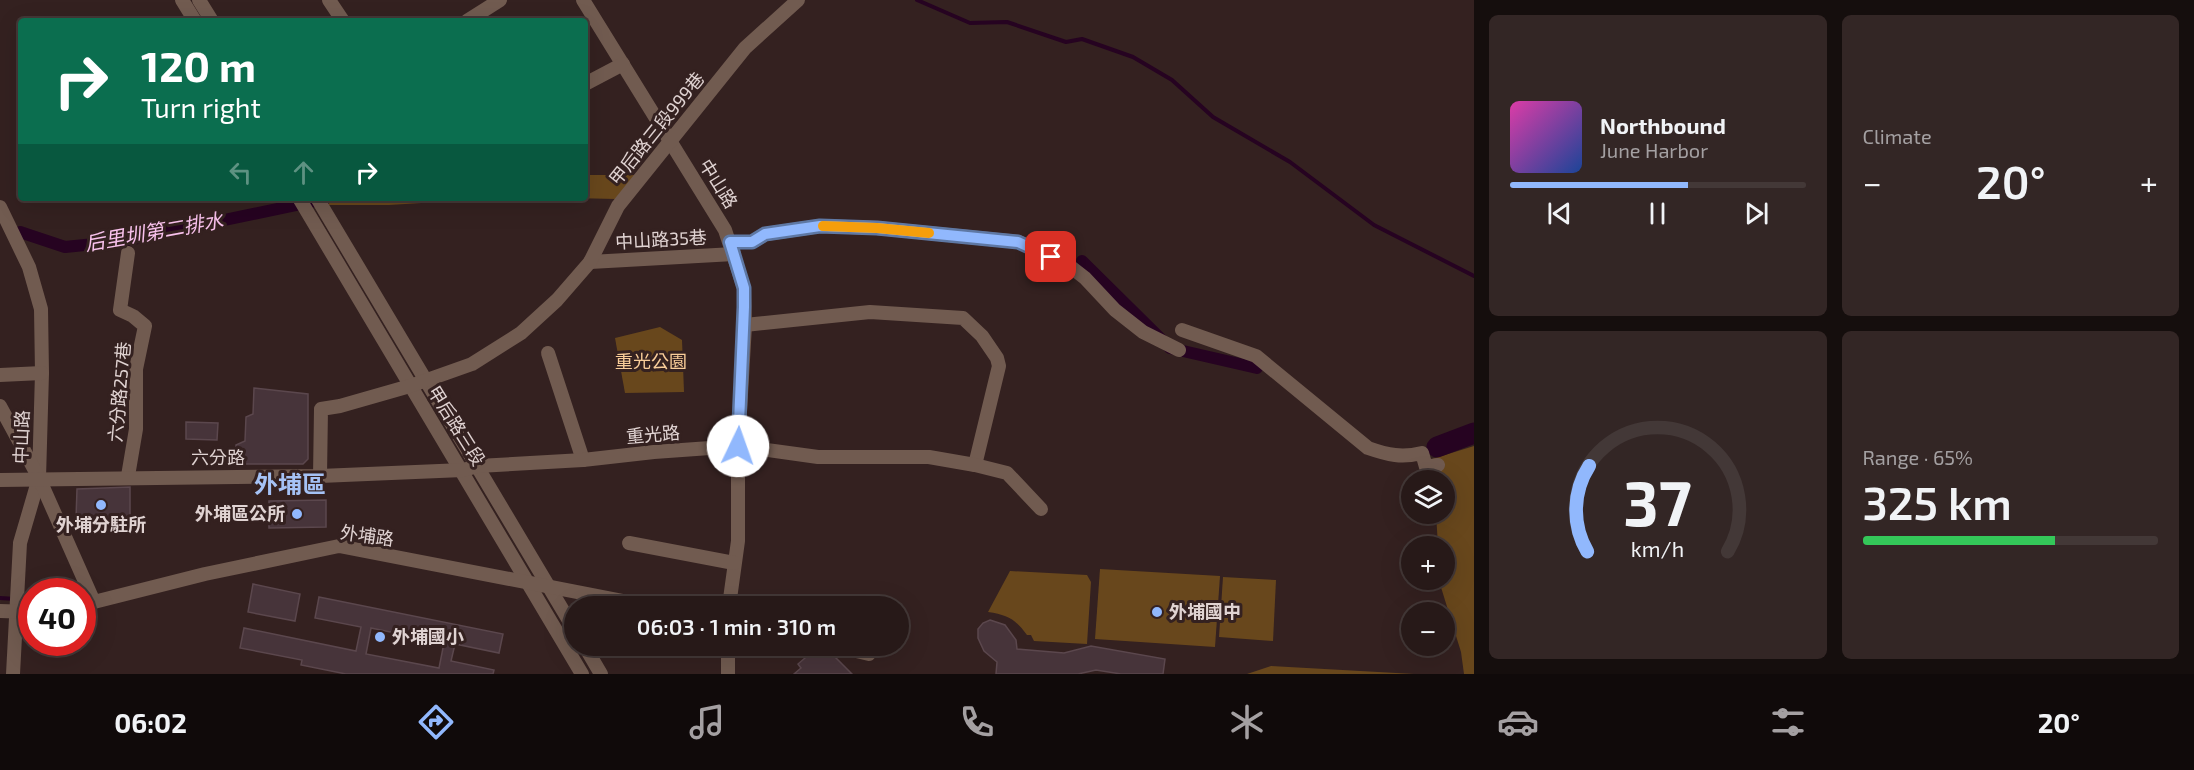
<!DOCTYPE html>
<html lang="en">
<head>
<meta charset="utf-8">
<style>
  :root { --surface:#271918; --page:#332625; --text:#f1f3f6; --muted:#a4a0a2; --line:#433837; --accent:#91b8fd }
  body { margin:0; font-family:"Exo 2","Noto Sans TC",sans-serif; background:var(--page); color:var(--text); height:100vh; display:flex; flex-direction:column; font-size:22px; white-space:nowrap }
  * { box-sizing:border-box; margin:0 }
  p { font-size:20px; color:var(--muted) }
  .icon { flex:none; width:33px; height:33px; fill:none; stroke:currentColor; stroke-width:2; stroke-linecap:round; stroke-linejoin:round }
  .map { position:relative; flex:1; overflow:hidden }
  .sheet { display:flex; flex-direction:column; gap:15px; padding:15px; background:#150e0d; width:720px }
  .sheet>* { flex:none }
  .top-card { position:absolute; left:18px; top:18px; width:570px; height:183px; border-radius:6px; box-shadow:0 6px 24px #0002,0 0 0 2px var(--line); background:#0b6e4f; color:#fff; overflow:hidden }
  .controls { position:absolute; left:1401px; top:470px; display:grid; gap:12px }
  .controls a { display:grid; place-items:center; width:54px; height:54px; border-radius:50%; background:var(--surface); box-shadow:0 6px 24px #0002,0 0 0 2px var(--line); font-size:30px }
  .speed { position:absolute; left:18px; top:578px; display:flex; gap:12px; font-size:30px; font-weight:700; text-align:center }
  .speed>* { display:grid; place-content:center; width:78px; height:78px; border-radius:50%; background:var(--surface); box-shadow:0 6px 24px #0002,0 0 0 2px var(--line); line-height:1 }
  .speed .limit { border:9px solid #d22; background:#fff; color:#111 }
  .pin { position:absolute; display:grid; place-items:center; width:51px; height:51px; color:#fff; margin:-26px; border-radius:12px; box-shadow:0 3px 9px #0006 }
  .me { position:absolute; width:66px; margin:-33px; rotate:3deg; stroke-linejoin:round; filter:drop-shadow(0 0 4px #0008) }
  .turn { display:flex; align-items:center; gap:21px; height:126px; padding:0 24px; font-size:27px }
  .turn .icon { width:78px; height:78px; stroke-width:2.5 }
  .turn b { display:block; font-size:42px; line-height:51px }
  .lanes { display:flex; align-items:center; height:57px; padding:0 24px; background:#0003; justify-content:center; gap:30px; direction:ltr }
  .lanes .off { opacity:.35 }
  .big { font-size:45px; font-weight:600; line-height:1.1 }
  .sheet .tile { flex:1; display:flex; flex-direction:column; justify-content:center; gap:9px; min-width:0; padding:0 21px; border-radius:9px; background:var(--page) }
  .sheet .dial { align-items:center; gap:0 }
  .dial svg { height:156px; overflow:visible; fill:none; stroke:var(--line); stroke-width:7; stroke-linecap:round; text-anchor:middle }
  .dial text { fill:var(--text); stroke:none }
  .song { display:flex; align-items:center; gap:18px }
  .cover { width:72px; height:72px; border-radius:9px; background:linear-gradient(135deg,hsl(320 70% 55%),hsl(220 70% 35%)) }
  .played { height:6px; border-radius:3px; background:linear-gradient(90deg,var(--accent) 60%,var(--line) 60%) }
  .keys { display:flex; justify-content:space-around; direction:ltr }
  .heat { display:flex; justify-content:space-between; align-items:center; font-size:33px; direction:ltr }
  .charge { height:9px; border-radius:4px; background:linear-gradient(90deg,#34c759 65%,var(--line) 0) }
  .sheet .tiles { flex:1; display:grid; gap:15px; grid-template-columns:repeat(2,1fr) }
  .trip { position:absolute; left:564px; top:596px; width:345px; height:60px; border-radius:30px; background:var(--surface); box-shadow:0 6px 24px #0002,0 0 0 2px var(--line); font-weight:600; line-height:60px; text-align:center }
  .dock { display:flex; height:96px; justify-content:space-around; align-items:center; background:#100a0a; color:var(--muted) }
  .dock .icon { width:42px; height:42px }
  .dock .active { color:var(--accent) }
  .dock b { font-size:27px; color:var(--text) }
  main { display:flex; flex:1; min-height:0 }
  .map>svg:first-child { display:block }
  .green { fill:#68471c }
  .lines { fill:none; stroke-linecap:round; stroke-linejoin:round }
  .stream { stroke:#260321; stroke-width:4 }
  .canal { stroke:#260321; stroke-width:12 }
  .river { stroke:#260321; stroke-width:21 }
  .building { fill:#47343a; stroke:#5b474d; stroke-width:1.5; fill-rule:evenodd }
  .minor { stroke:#715b50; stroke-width:14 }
  .route-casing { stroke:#5e78a4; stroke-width:15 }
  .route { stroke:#91b8fd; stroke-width:10 }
  .slow { stroke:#f59e0b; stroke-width:10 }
  .poi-dot { fill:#91b8fd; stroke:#342120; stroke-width:2 }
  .labels { text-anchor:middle; stroke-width:6; stroke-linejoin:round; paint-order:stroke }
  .street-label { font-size:18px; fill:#e0d3d2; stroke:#342120 }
  .park-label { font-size:18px; fill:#f9cd99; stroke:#342120 }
  .poi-label { font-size:18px; font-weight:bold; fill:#e0d3d2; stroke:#342120; text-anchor:start }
  .water-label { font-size:20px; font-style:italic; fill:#f9c2ed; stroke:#342120 }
  .district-label { font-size:24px; font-weight:bold; fill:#a5c2f5; stroke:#342120 }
</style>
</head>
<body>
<main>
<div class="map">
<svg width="1474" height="674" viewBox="0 0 1474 674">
  <rect width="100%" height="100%" fill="#342120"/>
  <g class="green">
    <polygon points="585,175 636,175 616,199 572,198 585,198"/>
    <polygon points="326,198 503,198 389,205 327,205"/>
    <polygon points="660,327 682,340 684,392 625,393 615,338"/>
    <polygon points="1474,446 1474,674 1464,674 1461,652 1440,584 1440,579 1444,579 1444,546 1438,546 1436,513 1444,513 1444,480 1433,480 1432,459"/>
    <polygon points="1100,569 1220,576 1215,647 1095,639"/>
    <path d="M1010,571L1087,575L1091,582L1087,644L1034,641L1031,635H1027C1015,619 1008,615 988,612Z"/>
    <polygon points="1223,577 1276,580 1273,641 1219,637"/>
    <polygon points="1271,666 1414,674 1247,674"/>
  </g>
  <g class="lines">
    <g class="stream">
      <polyline points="917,0 970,23 1007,22 1066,42 1082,39 1133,57 1172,80 1213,117 1290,162 1374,225 1474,276"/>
      <polyline points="0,598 32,600"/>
    </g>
    <g class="canal">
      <polyline points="20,232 65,247 124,241 325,199"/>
      <polyline points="1082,261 1170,348 1257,368"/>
    </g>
    <polyline class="river" points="1437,447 1474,433"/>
  </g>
  <g class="building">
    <polygon points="254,388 308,394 308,459 303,464 237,464 236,445 245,441 246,417 253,414"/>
    <polygon points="186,422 218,423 217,440 186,439"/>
    <polygon points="130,487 130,520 76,519 77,489"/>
    <polygon points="326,500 326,527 269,528 269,501"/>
    <polygon points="253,584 300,594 295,621 248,612"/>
    <path d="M319,597L503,634L499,653L455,644L451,661L494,670L493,674H346L301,665L302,660L240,648L244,628L356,651L361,627L315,618ZM371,628L444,643L439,668L366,654Z"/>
    <polygon points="990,620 1005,625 1016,640 1017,649 1064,653 1091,646 1165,659 1163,674 1121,674 1096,670 1078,674 996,674 997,662 984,651 978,638 978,629 983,623"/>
    <polygon points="812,652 825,652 832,654 852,674 794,674 801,668 798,664"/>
  </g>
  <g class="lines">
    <g class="minor">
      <polyline points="182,0 195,21"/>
      <polyline points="199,0 212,21"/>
      <polyline points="329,0 343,21"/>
      <polyline points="583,0 725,230 744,288 745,325 738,446 738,541 729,606"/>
      <polyline points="467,21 500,0"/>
      <polyline points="585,84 623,64"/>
      <polyline points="299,198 582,674"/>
      <polyline points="317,198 574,629"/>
      <polyline points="0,207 29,267 41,309 42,373 39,478 20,543 13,674"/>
      <polyline points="730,242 752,242 766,234 820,226 877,228 1019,242 1067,264 1085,278 1115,310 1143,332 1179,350"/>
      <polyline points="128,253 120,310 133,316 145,326 136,369 136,429 128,476"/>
      <polyline points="590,262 734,254"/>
      <polyline points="745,325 870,312 963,318 982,336 997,358 999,366 975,465"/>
      <path d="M1182,330L1256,356L1368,448C1388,455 1402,458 1422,453L1426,467L1438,465"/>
      <polyline points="548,353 583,460"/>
      <polyline points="0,375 42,373"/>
      <polyline points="0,406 39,478 94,602"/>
      <polyline points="320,476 321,409 340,406 410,386 472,364 521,333 557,300 590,262 618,206 745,48 798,0"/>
      <polyline points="0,480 320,476 463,470 478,466 583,460 654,452 738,446 818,457 929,457 975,465 1007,473 1041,509"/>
      <polyline points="629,543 734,563"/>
      <polyline points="82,605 205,574 339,546 649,606"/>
      <polyline points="0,611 32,612"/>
      <polyline points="584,645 601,674"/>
      <polyline points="728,645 728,674"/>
      <polyline points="831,645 869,654"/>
    </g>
  </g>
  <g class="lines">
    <defs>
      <polyline id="route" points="738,446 744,307 744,288 730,242 752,242 765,234 820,226 877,228 1018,242 1051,257"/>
    </defs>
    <use href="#route" class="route-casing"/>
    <use href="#route" class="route"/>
    <polyline class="slow" points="823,226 877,228 929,233"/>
  </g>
  <g class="poi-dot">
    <circle cx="101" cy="505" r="6"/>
    <circle cx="297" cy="514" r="6"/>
    <circle cx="1157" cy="612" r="6"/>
    <circle cx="380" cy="637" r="6"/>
  </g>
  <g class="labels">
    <g class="street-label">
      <text transform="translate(657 129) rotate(-51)" y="6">甲后路三段999巷</text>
      <text transform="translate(718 184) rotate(58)" y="6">中山路</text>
      <text transform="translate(661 240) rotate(-3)" y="6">中山路35巷</text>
      <text transform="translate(120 392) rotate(-85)" y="6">六分路257巷</text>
      <text transform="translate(456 426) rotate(58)" y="6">甲后路三段</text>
      <text transform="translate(653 435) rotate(-5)" y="6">重光路</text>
      <text transform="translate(22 437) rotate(-88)" y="6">中山路</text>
      <text x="218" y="464">六分路</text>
      <text transform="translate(367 536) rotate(8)" y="6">外埔路</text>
    </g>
    <g class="park-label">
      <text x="651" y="368">重光公園</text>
    </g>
    <g class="poi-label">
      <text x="285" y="520" text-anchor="end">外埔區公所</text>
      <text x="101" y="531" text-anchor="middle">外埔分駐所</text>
      <text x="1169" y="618">外埔國中</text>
      <text x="392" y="643">外埔國小</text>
    </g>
    <g class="water-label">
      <text transform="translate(154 232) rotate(-10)" y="7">后里圳第二排水</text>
    </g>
    <g class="district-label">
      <text x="290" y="493">外埔區</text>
    </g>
  </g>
</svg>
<div class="controls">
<a><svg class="icon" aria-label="layers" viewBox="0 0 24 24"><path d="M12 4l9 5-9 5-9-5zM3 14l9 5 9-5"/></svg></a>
<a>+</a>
<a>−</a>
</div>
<div class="speed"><div class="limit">40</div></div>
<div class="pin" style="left:1051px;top:257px;background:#d93025"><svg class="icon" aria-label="arrive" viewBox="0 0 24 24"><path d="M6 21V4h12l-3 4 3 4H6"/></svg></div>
<svg class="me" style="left:738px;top:446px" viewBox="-20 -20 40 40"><circle r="19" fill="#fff"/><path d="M0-13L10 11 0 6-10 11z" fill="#91b8fd"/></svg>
<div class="trip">06:03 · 1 min · 310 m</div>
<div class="top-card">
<div class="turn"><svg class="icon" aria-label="right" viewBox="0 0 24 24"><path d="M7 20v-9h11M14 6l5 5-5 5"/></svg><div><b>120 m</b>Turn right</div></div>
<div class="lanes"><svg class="icon off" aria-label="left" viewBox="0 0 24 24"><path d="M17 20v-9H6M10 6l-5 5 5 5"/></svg><svg class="icon off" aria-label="ahead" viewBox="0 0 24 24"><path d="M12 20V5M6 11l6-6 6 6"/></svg><svg class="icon" aria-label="right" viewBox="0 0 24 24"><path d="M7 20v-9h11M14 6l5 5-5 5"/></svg></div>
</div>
</div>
<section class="sheet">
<div class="tiles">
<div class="tile">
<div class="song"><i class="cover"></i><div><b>Northbound</b><p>June Harbor</p></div></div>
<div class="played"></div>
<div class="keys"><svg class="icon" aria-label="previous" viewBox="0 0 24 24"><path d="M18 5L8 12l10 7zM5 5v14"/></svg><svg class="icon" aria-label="pause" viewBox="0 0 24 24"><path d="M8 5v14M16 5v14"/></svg><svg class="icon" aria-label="next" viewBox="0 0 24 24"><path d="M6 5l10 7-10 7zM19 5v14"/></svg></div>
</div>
<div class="tile"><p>Climate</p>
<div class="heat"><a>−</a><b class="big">20°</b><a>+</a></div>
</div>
<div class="tile dial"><svg viewBox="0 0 100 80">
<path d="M14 69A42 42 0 1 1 86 69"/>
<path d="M14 69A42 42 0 0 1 15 25" stroke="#91b8fd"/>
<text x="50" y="56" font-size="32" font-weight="700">37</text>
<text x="50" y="72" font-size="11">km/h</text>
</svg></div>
<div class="tile"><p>Range · 65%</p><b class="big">325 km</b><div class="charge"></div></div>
</div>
</section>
</main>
<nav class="dock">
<b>06:02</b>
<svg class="icon active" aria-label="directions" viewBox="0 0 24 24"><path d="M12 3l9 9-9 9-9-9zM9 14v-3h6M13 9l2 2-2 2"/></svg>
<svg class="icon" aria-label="music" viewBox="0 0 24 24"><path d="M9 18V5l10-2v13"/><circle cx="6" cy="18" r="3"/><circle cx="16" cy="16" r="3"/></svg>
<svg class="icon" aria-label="phone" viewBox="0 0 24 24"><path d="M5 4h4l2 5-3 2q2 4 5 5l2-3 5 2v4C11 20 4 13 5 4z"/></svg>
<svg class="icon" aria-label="climate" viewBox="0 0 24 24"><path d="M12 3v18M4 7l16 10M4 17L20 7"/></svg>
<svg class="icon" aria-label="car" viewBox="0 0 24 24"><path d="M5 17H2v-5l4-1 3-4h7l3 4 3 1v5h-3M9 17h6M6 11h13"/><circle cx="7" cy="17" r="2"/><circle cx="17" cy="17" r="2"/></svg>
<svg class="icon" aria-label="filters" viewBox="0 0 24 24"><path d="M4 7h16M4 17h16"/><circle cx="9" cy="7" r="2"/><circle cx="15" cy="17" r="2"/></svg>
<b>20°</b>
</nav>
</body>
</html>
